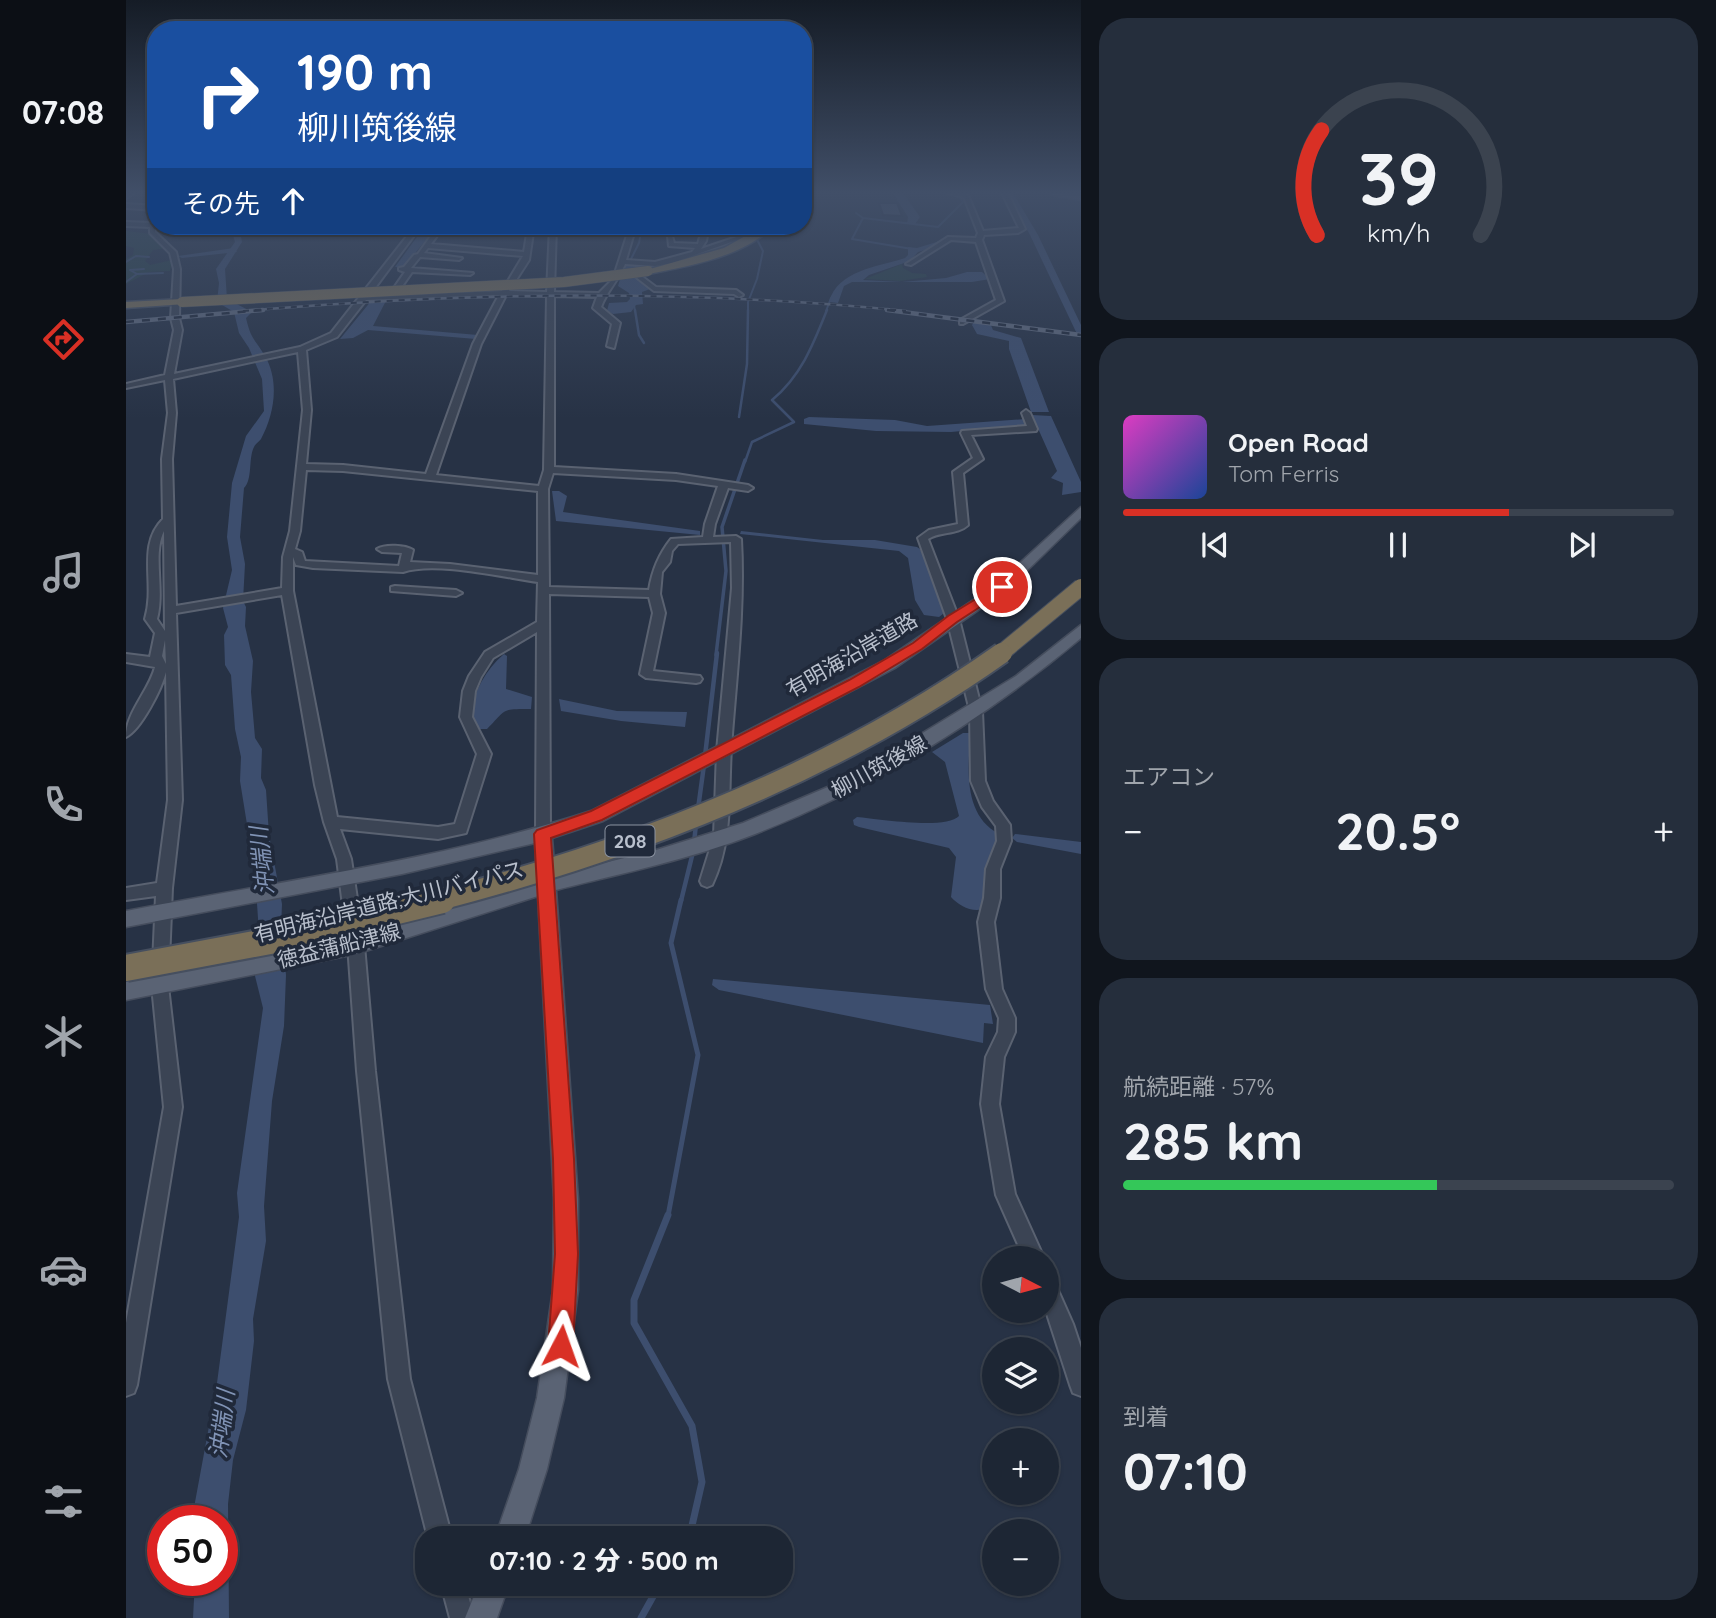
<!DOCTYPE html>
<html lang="ja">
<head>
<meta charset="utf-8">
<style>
  :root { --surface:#1d2634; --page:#252e3c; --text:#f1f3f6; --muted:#a0a5ac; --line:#3b434f; --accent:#d93025 }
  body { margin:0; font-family:Quicksand,"Noto Sans JP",sans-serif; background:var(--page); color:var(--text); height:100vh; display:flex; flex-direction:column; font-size:26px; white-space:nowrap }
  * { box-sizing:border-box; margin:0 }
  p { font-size:23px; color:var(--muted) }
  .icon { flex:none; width:38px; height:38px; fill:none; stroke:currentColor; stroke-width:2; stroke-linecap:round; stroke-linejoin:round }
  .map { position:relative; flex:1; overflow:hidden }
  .side { display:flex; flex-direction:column; gap:18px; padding:18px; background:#10151d; width:635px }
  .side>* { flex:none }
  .top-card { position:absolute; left:21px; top:21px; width:665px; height:214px; border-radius:28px; box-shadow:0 2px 5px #0004,0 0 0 2px var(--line); background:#1a4fa0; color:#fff; overflow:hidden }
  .needle { width:46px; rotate:96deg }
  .buttons { position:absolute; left:856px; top:1246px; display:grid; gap:14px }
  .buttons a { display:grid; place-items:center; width:77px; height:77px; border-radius:50%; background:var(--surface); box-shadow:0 2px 5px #0004,0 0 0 2px var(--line); font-size:35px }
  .speed { position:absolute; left:21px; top:1505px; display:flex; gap:14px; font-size:35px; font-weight:700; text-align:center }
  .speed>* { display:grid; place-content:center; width:91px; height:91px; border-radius:50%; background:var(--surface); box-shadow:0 2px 5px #0004,0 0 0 2px var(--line); line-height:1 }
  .speed .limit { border:10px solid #d22; background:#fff; color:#111 }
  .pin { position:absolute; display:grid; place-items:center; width:60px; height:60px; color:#fff; margin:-30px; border:4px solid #fff; border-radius:50%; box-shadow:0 2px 7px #0007 }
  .me { position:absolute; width:77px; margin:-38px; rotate:4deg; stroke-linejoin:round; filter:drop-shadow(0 0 5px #0008) }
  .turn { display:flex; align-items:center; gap:24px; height:147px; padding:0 35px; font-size:32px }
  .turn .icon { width:91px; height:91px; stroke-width:2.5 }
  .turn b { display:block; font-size:49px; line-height:60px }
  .then { display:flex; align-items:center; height:66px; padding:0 35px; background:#0003; gap:14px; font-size:26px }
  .big { font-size:52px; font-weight:800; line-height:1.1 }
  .side .tile { flex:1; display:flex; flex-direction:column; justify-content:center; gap:10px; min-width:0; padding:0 24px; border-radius:28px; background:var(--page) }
  .side .dial { align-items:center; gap:0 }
  .dial svg { height:182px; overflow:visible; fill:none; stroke:var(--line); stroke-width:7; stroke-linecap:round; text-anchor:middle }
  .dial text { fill:var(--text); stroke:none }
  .song { display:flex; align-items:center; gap:21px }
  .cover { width:84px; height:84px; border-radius:10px; background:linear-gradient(135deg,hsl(310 70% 55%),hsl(220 70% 35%)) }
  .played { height:7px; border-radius:4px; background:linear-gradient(90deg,var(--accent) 70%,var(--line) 70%) }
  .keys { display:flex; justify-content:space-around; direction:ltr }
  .heat { display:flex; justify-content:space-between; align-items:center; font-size:38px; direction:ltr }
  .charge { height:10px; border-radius:5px; background:linear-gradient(90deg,#34c759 57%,var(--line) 0) }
  .trip { position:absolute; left:289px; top:1526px; width:378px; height:70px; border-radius:28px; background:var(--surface); box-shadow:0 2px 5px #0004,0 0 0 2px var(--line); font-weight:800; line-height:70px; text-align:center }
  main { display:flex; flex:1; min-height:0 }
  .dock { display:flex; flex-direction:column; width:126px; justify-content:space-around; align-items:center; background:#0c0f15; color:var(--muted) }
  .dock .icon { width:49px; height:49px }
  .dock .current { color:var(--accent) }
  .dock b { font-size:32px; color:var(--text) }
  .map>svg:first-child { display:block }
  .green { fill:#294146 }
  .water { fill:#3d4e6e }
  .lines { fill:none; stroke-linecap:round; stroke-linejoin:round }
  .stream-far5 { stroke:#3d4e6e; stroke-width:2 }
  .stream-far4 { stroke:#3d4e6e; stroke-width:2.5 }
  .stream-far3 { stroke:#3d4e6e; stroke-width:3.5 }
  .stream-far2 { stroke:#3d4e6e; stroke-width:4.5 }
  .stream-far1 { stroke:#3d4e6e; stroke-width:5 }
  .stream { stroke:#3d4e6e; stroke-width:7 }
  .canal { fill:#3d4e6e; fill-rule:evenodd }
  .river { fill:#3d4e6e; fill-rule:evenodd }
  .building { fill:#4b566b; stroke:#222b3c; stroke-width:2 }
  .minor-casing { stroke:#5a6271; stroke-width:4 }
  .major-casing { stroke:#454d5d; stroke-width:3 }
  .highway-casing { stroke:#464f5f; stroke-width:3 }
  .minor { fill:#3b4454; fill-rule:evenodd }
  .major { fill:#5a6374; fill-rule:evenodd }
  .highway { fill:#7a6f58; fill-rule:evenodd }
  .rail-far1-casing { stroke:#5e687b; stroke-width:2.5 }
  .rail-casing { stroke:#5e687b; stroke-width:4.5 }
  .rail-far1 { stroke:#20293a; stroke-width:2; stroke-dasharray:6; stroke-linecap:butt }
  .rail { stroke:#20293a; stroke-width:2.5; stroke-dasharray:8; stroke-linecap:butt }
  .highway-bridge-far3-casing { stroke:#464f5f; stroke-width:11; stroke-linecap:butt }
  .highway-bridge-far2-casing { stroke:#464f5f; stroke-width:18; stroke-linecap:butt }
  .highway-bridge-far1-casing { stroke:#464f5f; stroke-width:24; stroke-linecap:butt }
  .highway-bridge-casing { stroke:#464f5f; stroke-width:30; stroke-linecap:butt }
  .highway-bridge-far3 { stroke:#7a6f58; stroke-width:10 }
  .highway-bridge-far2 { stroke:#7a6f58; stroke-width:16 }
  .highway-bridge-far1 { stroke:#7a6f58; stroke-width:20 }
  .highway-bridge { stroke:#7a6f58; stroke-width:26 }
  .route { fill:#d93025; stroke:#8d1f18; stroke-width:2 }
  .labels { text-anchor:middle; stroke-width:7; stroke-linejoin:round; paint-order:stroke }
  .shield { fill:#20293a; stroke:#8b93a1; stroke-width:2 }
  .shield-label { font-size:19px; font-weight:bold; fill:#b9c0cd }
  .street-label { font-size:21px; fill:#b9c0cd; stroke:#20293a }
  .water-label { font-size:23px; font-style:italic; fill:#8093b5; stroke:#20293a }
</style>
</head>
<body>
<main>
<nav class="dock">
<b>07:08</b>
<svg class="icon current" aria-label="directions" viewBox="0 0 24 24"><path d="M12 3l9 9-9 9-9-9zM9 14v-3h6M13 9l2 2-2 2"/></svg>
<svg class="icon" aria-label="music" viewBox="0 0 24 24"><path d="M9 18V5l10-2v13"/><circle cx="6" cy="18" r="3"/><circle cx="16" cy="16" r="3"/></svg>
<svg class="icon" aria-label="phone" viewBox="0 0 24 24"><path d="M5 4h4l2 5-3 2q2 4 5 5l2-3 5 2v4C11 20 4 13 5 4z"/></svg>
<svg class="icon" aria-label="climate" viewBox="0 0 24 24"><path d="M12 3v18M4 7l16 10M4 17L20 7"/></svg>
<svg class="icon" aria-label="car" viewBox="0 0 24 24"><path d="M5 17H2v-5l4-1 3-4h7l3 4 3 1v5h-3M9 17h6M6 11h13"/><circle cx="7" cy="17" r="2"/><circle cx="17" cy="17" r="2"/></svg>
<svg class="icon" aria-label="filters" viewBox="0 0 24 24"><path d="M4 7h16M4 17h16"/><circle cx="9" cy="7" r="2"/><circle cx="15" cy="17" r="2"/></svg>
</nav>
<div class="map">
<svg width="955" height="1618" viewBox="0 0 955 1618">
  <rect width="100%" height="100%" fill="#273245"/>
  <g class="green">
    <polygon points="0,231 25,234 41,248 27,250 19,261 24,265 46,260 44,271 23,272 0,284 0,259 7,255 8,248 0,246"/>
    <polygon points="776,264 777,268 786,273 800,274 801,277 774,281 739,279"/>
  </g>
  <g class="water">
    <path d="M104,226H113L116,242L99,269L101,299L126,312L120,318C125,340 129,339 139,356C154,382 148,415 135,439C133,442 129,444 128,447C122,459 127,479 118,488L114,537L119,564L117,601L120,607L119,626L127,661L125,692L128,726L129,738L136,749L135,778L140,790L143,835L156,904L155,928L160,975L158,1026L146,1101L138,1206L140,1241L127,1319L128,1341L120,1410L107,1460L102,1504L103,1618H67L69,1580H96V1521H69L67,1513L91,1383L113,1217L111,1193L137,1008L129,976L134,948L129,874L114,781L115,757L109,729L105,675L99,665L98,635L102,627L97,608L106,570L101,537L106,483L120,436L138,411L136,379L123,348L113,333L108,312L91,302L93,283L90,269L109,242Z"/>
    <polygon points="299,226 311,226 278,267 269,267"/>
    <path d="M814,241H817L815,245L792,252L784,261L743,275L737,280L776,282L820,278L841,272H856L864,279L846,282H726L718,286L712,303L703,302C712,270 751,267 779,258L782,255V247L791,248Z"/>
    <polygon points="498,266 512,266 515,269 513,280 524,289 516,292 517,304 510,305 505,312 487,314 481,311 483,303 501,302 504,299 503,293 492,286"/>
    <polygon points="250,295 263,295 247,326 352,335 350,339 242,330 227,338 214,339"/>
    <polygon points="848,322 864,323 867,330 895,338 923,412 905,412 883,349 883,341 851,334 846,325"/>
    <polygon points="906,415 925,416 955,482 955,492 936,495 937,483 925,478 931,471"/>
    <polygon points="683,417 769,420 801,426 900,419 901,425 825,432 750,431 678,424 678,419"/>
    <polygon points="426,491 433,491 441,496 437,512 574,531 574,535 430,521"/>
    <polygon points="615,531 697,540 749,540 791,547 794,549 822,610 813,617 798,615 789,600 782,558 773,551 614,534"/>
    <path d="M378,654L381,656L380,689L406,697L405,709C374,709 381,709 361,729H354L343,715C349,691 359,670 378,654Z"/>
    <polygon points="433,699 491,711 561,712 559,727 495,721 435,711"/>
    <path d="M837,733H849L848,740L844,743C841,775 840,817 873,834L870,850L862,862L857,909C846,913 832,905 825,897L830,857L823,848L733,827L728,825L727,820L731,817C752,819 820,830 833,816L819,762L806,752Z"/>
    <polygon points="889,834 955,842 955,854 891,842 886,838"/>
    <polygon points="587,979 864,1005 867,1024 858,1023 857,1043 593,990 586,985"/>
  </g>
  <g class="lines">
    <g class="stream-far5">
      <polyline points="730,213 737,218 812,227 837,202 835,198"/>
      <polyline points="737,218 726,239 786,249"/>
      <polyline points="531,226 573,226"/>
      <polyline points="575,228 626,230"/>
      <polyline points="504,261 513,243 516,226"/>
      <polyline points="0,262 10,256 23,257"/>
      <polyline points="11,274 37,273"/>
      <polyline points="0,282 11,274 4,270 18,269"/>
      <polyline points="508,305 509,311"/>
      <polyline points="622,311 622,302 631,279 637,251 626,230 627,226"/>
      <polyline points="700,311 705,298"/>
    </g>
    <g class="stream-far4">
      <polyline points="509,310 513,335 518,343"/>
      <polyline points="613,417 621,364 622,310"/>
      <path d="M619,462L626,442L668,422L646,400C675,376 687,345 701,310"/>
    </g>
    <polyline class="stream-far3" points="590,655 600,571 596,527 619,460"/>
    <g class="stream-far2">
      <polyline points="579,756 591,653"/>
      <polyline points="572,809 578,765"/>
      <polyline points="568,843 570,824"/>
      <polyline points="555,901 567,852"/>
    </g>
    <polyline class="stream-far1" points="542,1216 572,1055 545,943 555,900"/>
    <g class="stream">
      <polyline points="542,1215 508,1300 508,1323 566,1426 576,1482 565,1530 560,1538"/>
      <polyline points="515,1618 534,1584"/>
    </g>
    <g class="canal">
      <polygon points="881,193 887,193 912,235 955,325 955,337 951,334 904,235"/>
      <polygon points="108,248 111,252 56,258 52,256"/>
    </g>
    <g class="river">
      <polygon points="767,193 777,193 794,217 789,224 781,224 782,217"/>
      <path d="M99,226C86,235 46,240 33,230L39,227Z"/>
    </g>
  </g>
  <polygon class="building" points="753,203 771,203 776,216 757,215"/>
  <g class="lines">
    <defs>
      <g id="minor">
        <polygon points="8,193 0,198 0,194"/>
        <polygon points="822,193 842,195 857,231 893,228 876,193 882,193 899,229 892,233 858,235 856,240 878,301 837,324 834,324 834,320 870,300 850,242 825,240 785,265 780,264 822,237 850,238 852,233 838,197"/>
        <polygon points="0,204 30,206 30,210 0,208"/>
        <path d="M30,211L29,232L50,252L54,269L53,318L56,330L48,374L174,347L205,333L289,226H295L243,296L263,295L279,272L273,270V268L278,267L288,255L292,254L312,226H318L305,244L398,252L401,234L341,226L401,230L402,226H408L403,260L383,291L421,292L424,226H430L428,292L473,293L485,281L489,273L504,226H510L500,260L529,262L566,252L569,248L543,246L542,236H546L548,243L572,244L577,226H583L580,241L575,249L637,228L642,229L546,263L529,266L499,264C492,281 481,291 475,307L494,323L488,348L481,346L486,324L467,308L471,297L428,296V467L550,474L622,485L627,488L622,491L602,488L589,524L587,537L610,536L615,539C619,609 610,678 605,748C602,795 607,842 586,885L581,887L576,885L574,881L588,836L591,751L606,588L605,542L552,544L546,551L544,562L536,572L534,594L539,613L527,671L574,676L576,679L574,682L570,683L520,678L514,674L527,613L523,597L423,594L424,834L422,838H412L410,834L411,632L367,658L355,677L349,691L346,717L365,754L340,833L312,839L214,829L225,859L238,945L249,1071L284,1379L326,1538H302L262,1379L231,1071L222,945L211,859L198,822L189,785L156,595L50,613L56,800L46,888L42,986L56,1107L11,1385L8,1393L0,1396V1323L38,1107L26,986L30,896L0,900V888L31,883L42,800L40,672C36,688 15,730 0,737C0,712 23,691 29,667L0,662V654L24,657L29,633L19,619C30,583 10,546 37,519L36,459L42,413L39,380L0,388V384L39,375L48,330L45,318L48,269L44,253L24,233V227L0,226V222L25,223L27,213ZM302,248L397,256L376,291L270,295L286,272L344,275L347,273L285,268L294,257L333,260L336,258L298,253ZM373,295L347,344L300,474L217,465L180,464L185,410L180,350L211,337L240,300ZM380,295L421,296L418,470L413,486L310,475L355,344ZM172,352L177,410L164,531L157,557L156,588L50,606L46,459L50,413L47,379ZM180,470L217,471L412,491V575L324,564L284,562L287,550C279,545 259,544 251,549L256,552L276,553L273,566L179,561L176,552L169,549L174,531ZM427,473L550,480L592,486L579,524L577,537L545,539C533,554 526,571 523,590L423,587L422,489ZM38,531L39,631L31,619C39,589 26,555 38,531ZM167,557L170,565L187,568L277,572C309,561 376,577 412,582L411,622L359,652L343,676L337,691L334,717L351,754L329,824L312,827L211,817L167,591ZM39,640L40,664L36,656Z"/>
        <polygon points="510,275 514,275 530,287 610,290 617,295 613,297 608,294 528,291 510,277"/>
        <path d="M900,410L904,413L911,429L910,431L845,435L857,459L837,473L842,525C831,535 815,531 802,539L833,619L856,711L859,781L867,801L884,825L885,841L874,869V898L868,922L876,989L889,1018V1032L878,1057L873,1104L889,1194L918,1258H898L870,1195L855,1104L860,1057L872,1032L873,1018L860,989L852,922L858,898L860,869L871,841L870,826L856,807L845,781L844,711L821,619L792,538L803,530L832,524L827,472L847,458L835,433L836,431L901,426L896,413Z"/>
        <polygon points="269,586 330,590 336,593 330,596 265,591 265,587"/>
        <polygon points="920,1276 927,1279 947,1324 955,1348 955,1396 947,1393 944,1385 920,1311"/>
        <polygon points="315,1584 339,1584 348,1618 324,1618"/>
      </g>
      <g id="major">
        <polygon points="924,193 955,196 955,200 927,195"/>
        <path d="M955,507V518L881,590L769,668L477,821L426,838L429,875L527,851L617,823L723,778L890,676L955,625V638C857,720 748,787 629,834C565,859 497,873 430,890L452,1199V1290L438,1398L421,1469L399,1538H369L393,1469L411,1398L427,1290L428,1199L412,896L230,954L0,1000V982L230,936L411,880L409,843L276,874L0,927V911C155,881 315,860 465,811L759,660L871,584Z"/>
        <polygon points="353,1584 383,1584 371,1618 339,1618"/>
      </g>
      <g id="highway">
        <path d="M637,226H648C616,257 564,266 522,274L517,271L598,248Z"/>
        <polygon points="56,299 61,302 60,304 0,308 0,302"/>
      </g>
    </defs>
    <use href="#minor" class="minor-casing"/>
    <use href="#major" class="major-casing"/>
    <use href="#highway" class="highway-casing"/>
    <use href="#minor" class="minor"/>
    <use href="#major" class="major"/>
    <use href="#highway" class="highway"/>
    <defs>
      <path id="rail-far1" d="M117,311C337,292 561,289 780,311"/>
      <g id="rail">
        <polyline points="761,310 955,335"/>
        <polyline points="0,322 137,310"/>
      </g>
    </defs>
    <use href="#rail-far1" class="rail-far1-casing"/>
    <use href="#rail" class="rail-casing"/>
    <use href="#rail-far1" class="rail-far1"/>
    <use href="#rail" class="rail"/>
    <defs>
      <polyline id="highway-bridge-far3" points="56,302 438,282 522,271"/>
      <polyline id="highway-bridge-far2" points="873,655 955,587"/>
      <path id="highway-bridge-far1" d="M310,901C508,850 708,772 876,653"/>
      <polyline id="highway-bridge" points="0,968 160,938 316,900"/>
    </defs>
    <use href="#highway-bridge-far3" class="highway-bridge-far3-casing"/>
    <use href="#highway-bridge-far2" class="highway-bridge-far2-casing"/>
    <use href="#highway-bridge-far1" class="highway-bridge-far1-casing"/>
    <use href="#highway-bridge" class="highway-bridge-casing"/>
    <use href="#highway-bridge-far3" class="highway-bridge-far3"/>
    <use href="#highway-bridge-far2" class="highway-bridge-far2"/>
    <use href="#highway-bridge-far1" class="highway-bridge-far1"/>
    <use href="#highway-bridge" class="highway-bridge"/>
  </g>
  <linearGradient id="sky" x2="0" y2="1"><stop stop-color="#151c26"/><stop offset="0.46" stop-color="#414f68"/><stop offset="1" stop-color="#414f68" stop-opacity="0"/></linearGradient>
  <rect width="955" height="419" fill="url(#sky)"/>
  <polygon class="route" points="876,583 882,587 880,590 831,622 796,649 733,687 476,820 425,838 448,1159 452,1254 447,1346 443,1355 435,1358 426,1355 422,1346 429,1254 427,1159 408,834 411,830 465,811 723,680 787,643 822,616"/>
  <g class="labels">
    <rect class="shield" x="479.5" y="825.5" width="49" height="31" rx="5"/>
    <g class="shield-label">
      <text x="504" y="848">208</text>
    </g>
    <g class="street-label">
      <text transform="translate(726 655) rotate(-30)" y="7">有明海沿岸道路</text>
      <text transform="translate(753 767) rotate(-29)" y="7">柳川筑後線</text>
      <text transform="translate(263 902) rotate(-14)" y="7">有明海沿岸道路;大川バイパス</text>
      <text transform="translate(213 946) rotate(-14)" y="7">徳益蒲船津線</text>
    </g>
    <g class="water-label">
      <text transform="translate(136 861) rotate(-96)" y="8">沖端川</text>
      <text transform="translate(96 1424) rotate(-83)" y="8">沖端川</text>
    </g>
  </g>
</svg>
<div class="buttons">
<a><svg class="needle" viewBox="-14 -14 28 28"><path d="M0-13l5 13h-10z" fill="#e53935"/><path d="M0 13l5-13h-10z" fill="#a0a5ac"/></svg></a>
<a><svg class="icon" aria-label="layers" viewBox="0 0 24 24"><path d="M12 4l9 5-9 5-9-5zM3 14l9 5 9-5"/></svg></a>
<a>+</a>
<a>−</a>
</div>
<div class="speed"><div class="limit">50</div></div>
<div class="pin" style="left:876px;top:587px;background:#d93025"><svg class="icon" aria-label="arrive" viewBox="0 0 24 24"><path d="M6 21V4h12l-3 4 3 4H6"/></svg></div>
<svg class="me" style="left:435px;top:1346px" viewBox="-20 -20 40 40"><path d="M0-17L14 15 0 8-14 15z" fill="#d93025" stroke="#fff" stroke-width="4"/></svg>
<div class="trip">07:10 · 2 分 · 500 m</div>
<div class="top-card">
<div class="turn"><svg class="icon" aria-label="right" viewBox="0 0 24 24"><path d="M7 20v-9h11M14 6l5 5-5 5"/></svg><div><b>190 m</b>柳川筑後線</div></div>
<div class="then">その先<svg class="icon" aria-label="ahead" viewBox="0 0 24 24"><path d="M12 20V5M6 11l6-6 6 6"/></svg></div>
</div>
</div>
<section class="side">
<div class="tile dial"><svg viewBox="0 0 100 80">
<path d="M14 69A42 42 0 1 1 86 69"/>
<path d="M14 69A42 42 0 0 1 16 23" stroke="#d93025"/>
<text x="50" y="56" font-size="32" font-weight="700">39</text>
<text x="50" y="72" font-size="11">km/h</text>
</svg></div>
<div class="tile">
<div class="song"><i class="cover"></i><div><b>Open Road</b><p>Tom Ferris</p></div></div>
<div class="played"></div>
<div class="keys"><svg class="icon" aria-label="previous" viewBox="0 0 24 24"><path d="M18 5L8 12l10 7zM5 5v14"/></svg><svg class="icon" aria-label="pause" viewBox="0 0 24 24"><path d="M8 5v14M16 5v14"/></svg><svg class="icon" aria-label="next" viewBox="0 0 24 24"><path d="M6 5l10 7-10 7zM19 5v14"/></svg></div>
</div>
<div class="tile"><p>エアコン</p>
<div class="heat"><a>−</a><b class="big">20.5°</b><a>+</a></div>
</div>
<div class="tile"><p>航続距離 · 57%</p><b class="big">285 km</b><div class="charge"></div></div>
<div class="tile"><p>到着</p><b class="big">07:10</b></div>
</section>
</main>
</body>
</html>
